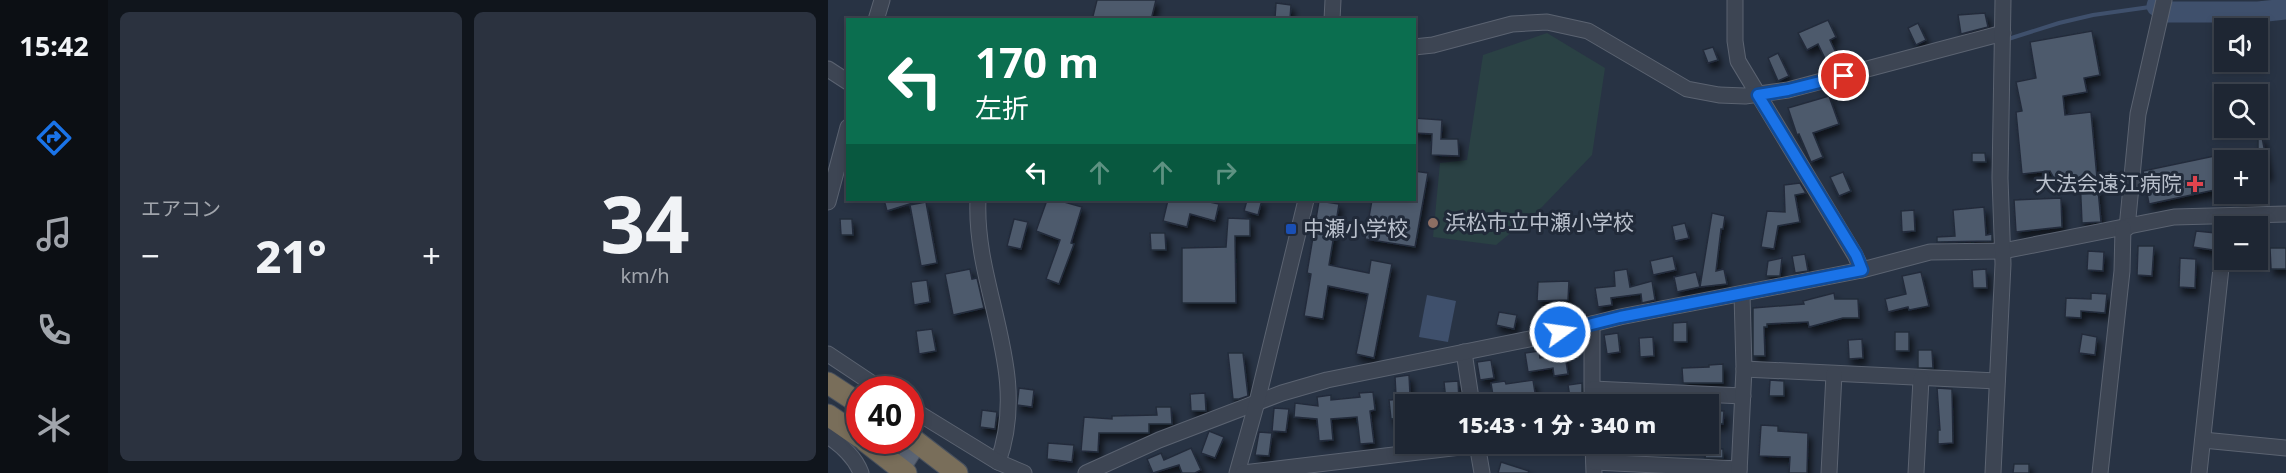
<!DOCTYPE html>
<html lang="ja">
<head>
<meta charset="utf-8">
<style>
  :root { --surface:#1e2633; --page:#2b323f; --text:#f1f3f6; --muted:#a1a5ac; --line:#3c434e; --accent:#1a73e8 }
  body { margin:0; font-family:"Noto Sans","Noto Sans JP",sans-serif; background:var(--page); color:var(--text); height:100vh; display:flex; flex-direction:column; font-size:22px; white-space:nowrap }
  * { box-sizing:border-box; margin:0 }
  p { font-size:20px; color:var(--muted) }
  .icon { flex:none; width:33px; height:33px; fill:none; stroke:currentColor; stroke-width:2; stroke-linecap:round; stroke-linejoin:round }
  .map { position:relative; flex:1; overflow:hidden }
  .panel { display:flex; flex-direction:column; gap:12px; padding:12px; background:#10151c; width:720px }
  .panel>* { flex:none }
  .top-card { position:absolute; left:18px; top:18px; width:570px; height:183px; border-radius:0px; box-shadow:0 3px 9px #0003,0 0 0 2px var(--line); background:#0b6e4f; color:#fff; overflow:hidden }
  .tools { position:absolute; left:1386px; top:18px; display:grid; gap:12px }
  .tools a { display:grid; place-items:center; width:54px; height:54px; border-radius:0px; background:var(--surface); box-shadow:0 3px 9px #0003,0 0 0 2px var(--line); font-size:30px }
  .speed { position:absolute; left:18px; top:376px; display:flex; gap:12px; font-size:30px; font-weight:700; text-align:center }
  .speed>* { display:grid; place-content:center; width:78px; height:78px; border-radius:50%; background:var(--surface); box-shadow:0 3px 9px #0003,0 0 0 2px var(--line); line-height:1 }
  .speed .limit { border:9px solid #d22; background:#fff; color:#111 }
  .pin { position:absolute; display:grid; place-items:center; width:51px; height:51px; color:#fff; margin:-26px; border:3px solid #fff; border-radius:50%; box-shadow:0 2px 6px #0007 }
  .me { position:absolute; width:66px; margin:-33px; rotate:76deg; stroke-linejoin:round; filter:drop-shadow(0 0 4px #0008) }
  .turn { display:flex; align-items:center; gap:21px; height:126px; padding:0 30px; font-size:27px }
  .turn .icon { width:78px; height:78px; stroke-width:2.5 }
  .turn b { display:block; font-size:42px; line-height:51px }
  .lanes { display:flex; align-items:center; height:57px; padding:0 30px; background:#0003; justify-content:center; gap:30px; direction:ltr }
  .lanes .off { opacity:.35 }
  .big { font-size:45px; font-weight:800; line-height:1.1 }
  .panel .card { flex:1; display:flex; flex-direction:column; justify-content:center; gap:9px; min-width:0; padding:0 21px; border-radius:9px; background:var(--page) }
  .panel .dial { align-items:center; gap:0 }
  .dial b { font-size:78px; line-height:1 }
  .heat { display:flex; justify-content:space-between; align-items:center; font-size:33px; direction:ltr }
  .panel .tiles { flex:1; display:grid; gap:12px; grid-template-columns:repeat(2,1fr) }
  .trip { position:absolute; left:567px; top:394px; width:324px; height:60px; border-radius:0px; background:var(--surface); box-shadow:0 3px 9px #0003,0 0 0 2px var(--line); font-weight:800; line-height:60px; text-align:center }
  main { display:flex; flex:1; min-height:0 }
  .tab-bar { display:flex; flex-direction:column; width:108px; justify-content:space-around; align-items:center; background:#0c0f14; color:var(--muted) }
  .tab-bar .icon { width:42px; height:42px }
  .tab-bar .current { color:var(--accent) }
  .tab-bar b { font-size:27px; color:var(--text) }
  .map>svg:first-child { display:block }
  .green { fill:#2a4144 }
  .water { fill:#3f506c }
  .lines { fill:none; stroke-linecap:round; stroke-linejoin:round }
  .stream { stroke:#3f506c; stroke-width:4 }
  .river { stroke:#3f506c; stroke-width:21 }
  .building { fill:#4e5a6c; stroke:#232c3b; stroke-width:1.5; filter:url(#shadow) }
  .minor-casing { stroke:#5b6371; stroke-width:17 }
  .major-casing { stroke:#464e5d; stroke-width:20 }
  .highway-casing { stroke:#47505e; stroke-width:23 }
  .minor { stroke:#3d4553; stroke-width:15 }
  .major { stroke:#5b6473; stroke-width:18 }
  .highway { stroke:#796e5a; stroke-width:21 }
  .route-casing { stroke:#114b97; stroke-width:15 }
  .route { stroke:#1a73e8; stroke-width:10 }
  .health-dot { fill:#e0444e; stroke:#212a39; stroke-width:2 }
  .education-dot { fill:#8d6e63; stroke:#212a39; stroke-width:2 }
  .transit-dot { fill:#1a4fb4; stroke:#212a39; stroke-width:2 }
  .labels { text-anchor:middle; stroke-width:6; stroke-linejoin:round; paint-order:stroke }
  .poi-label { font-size:21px; fill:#bac1cd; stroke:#212a39; text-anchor:start }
</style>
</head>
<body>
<main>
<nav class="tab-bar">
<b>15:42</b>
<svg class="icon current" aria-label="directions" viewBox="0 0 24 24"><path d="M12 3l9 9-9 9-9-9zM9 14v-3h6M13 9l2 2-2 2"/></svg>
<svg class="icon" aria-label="music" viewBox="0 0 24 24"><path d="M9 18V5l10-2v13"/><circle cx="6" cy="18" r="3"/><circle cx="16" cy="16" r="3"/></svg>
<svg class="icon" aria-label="phone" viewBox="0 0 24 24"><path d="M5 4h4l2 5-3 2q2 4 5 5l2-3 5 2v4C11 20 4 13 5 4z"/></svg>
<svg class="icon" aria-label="climate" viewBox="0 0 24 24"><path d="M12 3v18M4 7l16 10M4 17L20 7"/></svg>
</nav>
<section class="panel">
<div class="tiles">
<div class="card"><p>エアコン</p>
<div class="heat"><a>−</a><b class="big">21°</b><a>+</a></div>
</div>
<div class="card dial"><b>34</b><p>km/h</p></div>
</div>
</section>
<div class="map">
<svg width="1458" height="473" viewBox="0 0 1458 473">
  <defs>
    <filter id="shadow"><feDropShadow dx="3.5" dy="6" stdDeviation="3" flood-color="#0009"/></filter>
  </defs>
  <rect width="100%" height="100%" fill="#283344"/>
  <polygon class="green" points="719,33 777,68 764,155 714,207 668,245 605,237 612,163 639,160 655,55"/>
  <polygon class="water" points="599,295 628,301 620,342 591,337"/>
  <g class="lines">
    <polyline class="stream" points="1177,40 1231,23 1265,15 1329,6"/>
    <polyline class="river" points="1331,0 1329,6 1339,12 1430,12 1458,9"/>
  </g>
  <g class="building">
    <polygon points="269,0 328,0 323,20 264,20"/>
    <polygon points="448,3 463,5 462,19 447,18"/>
    <polygon points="1157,13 1160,27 1133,34 1130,15"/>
    <polygon points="1000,20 1008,37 1002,40 1014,66 1002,69 990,44 979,50 970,33"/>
    <polygon points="1090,23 1098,40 1088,45 1080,28"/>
    <polygon points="1264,31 1272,75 1256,78 1259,92 1235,96 1237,115 1263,112 1273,222 1254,223 1252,177 1227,180 1222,171 1194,174 1188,112 1194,111 1188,82 1208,78 1202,42"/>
    <polygon points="885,47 890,60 880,63 875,50"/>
    <polygon points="950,53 961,76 950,81 940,58"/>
    <polygon points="1001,96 1011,124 985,133 995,157 983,162 971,134 969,135 960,108"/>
    <polygon points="586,118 614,120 613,139 630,139 631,156 603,155 604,134 586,133"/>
    <polygon points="1430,137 1434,137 1441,174 1430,176 1430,160 1396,160 1396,188 1321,204 1315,171 1396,154 1396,156 1430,149"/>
    <polygon points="1144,153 1157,153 1158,162 1144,162"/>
    <polygon points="586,171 600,173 587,247 537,239 544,200 586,200"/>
    <polygon points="1015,172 1023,191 1011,196 1002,177"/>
    <polygon points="972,183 978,193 967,195 972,222 950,226 946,249 933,247 939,211 957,212 956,185"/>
    <polygon points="1411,194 1432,194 1432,203 1411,204"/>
    <polygon points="1233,198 1234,227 1188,232 1186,200"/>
    <polygon points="56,200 87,200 88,202 59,211"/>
    <polygon points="219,200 229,200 254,207 243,243 246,244 231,284 218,279 232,240 208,231"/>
    <polygon points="340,200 372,200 391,204 387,221 362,214 359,227 335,221"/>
    <polygon points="419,200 434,200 430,215 416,211"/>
    <polygon points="491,201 511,204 501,265 541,273 543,260 564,264 546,358 528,354 540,294 500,286 495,319 476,316 483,274 479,273"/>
    <polygon points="98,202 109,263 93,266 82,205"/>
    <polygon points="1156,207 1158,235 1164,234 1164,241 1109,242 1109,237 1127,236 1125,210"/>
    <polygon points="1086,210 1087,231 1074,232 1073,211"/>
    <polygon points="884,213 897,216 895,229 893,229 888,271 896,269 899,284 872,287"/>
    <polygon points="400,218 422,219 422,236 407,236 408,303 354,303 354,248 398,247"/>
    <polygon points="12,219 24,219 25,235 13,235"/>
    <polygon points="186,219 200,222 193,249 179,246"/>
    <polygon points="857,223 861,238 847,241 844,226"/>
    <polygon points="1368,231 1388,233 1385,250 1365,247"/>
    <polygon points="322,233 337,233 338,250 323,250"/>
    <polygon points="1310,246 1326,246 1324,276 1309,275"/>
    <polygon points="1442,248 1458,248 1458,269 1443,269"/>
    <polygon points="1260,251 1276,252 1275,271 1259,270"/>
    <polygon points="977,254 980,271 967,273 964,256"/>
    <polygon points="845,256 848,270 825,275 822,261"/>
    <polygon points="954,258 952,276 938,276 940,261"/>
    <polygon points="1352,258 1368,259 1367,288 1351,287"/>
    <polygon points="142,269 144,279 149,278 156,308 125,315 117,274"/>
    <polygon points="799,269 802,287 824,281 827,300 814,303 813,294 783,298 784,305 770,307 767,288 787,286 786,271"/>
    <polygon points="1158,269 1159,288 1145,288 1144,270"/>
    <polygon points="868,272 872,287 849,292 846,277"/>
    <polygon points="1093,272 1101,306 1081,310 1080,307 1060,312 1057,299 1078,294 1074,276"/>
    <polygon points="99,280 102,302 86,305 83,282"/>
    <polygon points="741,281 740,300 709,301 710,282"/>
    <polygon points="1006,293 1007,299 1030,299 1031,318 1015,318 981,327 980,322 939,324 939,327 936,327 937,356 925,356 925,308 976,304 975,301"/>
    <polygon points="1263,293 1279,294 1277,313 1253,311 1253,318 1237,317 1238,298 1263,299"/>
    <polygon points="671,312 689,315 686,329 668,325"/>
    <polygon points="859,322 859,342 845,342 845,323"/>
    <polygon points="104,329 108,351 91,354 88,331"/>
    <rect x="1067" y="332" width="14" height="19"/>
    <polygon points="790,333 792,352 779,354 776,335"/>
    <polygon points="1254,334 1269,337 1267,355 1251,353"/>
    <polygon points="825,337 826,356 812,357 811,338"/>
    <polygon points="1034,339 1035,358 1021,359 1020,340"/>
    <polygon points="1090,350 1104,350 1105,368 1090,368"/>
    <polygon points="711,351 712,358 737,355 740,374 726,376 725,368 700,372 697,353"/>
    <polygon points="400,353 415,353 420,396 411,399 405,399"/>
    <polygon points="663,360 666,378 652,380 649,362"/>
    <polygon points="895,364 895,383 855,383 854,368 881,367 881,365"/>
    <polygon points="581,375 582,394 568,396 567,377"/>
    <polygon points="705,380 708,399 694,401 693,397 666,402 663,383 677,381 678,384"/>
    <polygon points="942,380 956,381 956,396 941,396"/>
    <polygon points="630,381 631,400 618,401 616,382"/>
    <polygon points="754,383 754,402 743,404 740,385"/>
    <polygon points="191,388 206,390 204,407 189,405"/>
    <polygon points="1109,388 1124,389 1125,443 1110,444 1110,430 1112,430"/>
    <polygon points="545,392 547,410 542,411 546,443 532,444 529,417 503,419 505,440 491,441 489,419 466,417 467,403 490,406 489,397 503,395 503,400 532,397 531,393"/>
    <polygon points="377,393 378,411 363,411 362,394"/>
    <polygon points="575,399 577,418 563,419 561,400"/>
    <polygon points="328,407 343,407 344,424 321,424 321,433 271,433 270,452 253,451 256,417 284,419 284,416 329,415"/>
    <polygon points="446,408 461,409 458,432 444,431"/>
    <polygon points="154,410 169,412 167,429 152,427"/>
    <polygon points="880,410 896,411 895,424 880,423"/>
    <polygon points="933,425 950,426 950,431 980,433 979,473 961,473 962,457 931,456"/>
    <polygon points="381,431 396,437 387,458 373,453"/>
    <polygon points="431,432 444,433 441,456 427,455"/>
    <polygon points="220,443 246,445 244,462 219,459"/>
    <polygon points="363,448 373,470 367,473 354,473 351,465 325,473 319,459 333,453 336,460"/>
    <polygon points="878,448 895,449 895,458 877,458"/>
    <polygon points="673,462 701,471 700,473 670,473"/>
    <polygon points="1186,464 1201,464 1201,473 1185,473"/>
  </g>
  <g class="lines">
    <defs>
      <g id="minor">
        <polyline points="907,0 907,41 910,61 1027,255 1034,270"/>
        <polyline points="48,20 54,0"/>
        <polyline points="504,20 505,0"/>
        <polyline points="586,47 605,45 684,24 719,22 760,31 859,89 891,95 917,96 960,90 1175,33"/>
        <polyline points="0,69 20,82"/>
        <path d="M150,200C146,289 203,370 170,462"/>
        <polyline points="0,202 20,127"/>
        <polyline points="1299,228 1310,114 1336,0"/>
        <polyline points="764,324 764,405"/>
        <polyline points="636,352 644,405"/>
        <polyline points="0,354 54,390"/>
        <polyline points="916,369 1169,381"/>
        <polyline points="765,389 915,396"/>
        <polyline points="82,408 170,462 196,473"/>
        <path d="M0,436C14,446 27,457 33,473"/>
        <polyline points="1375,440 1458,448"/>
        <polyline points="649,444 654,473"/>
        <polyline points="765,444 766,473"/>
        <polyline points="766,462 911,469"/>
        <polyline points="258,473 331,440 454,393 499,380 716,336 792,317 1034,270 1102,252 1175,251 1346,217 1458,214"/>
        <polyline points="409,473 429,402 478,200"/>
        <polyline points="415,473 649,445"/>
        <polyline points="911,473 916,369 914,294"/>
        <polyline points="1001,473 1006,374"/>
        <polyline points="1088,473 1093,379"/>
        <polyline points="1165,473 1175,264 1172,178 1175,0"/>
        <polyline points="1272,473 1294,271 1295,228"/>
        <polyline points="1371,473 1396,240"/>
      </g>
      <polyline id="major" points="70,473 90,442"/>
      <g id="highway">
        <polyline points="0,383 32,404"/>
        <polyline points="0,415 32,437"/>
        <polyline points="82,437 129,473"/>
        <polyline points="37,441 78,473"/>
      </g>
    </defs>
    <use href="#minor" class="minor-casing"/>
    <use href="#major" class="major-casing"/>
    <use href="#highway" class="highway-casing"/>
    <use href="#minor" class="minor"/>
    <use href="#major" class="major"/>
    <use href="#highway" class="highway"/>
  </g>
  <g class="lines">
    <defs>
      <polyline id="route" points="732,332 792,317 1034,270 1028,255 930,95 960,90 1016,76"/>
    </defs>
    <use href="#route" class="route-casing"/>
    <use href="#route" class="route"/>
  </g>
  <path class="health-dot" d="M1364 175h6v6h6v6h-6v6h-6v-6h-6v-6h6z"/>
  <circle class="education-dot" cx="605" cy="223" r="6"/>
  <rect class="transit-dot" x="457" y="223" width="12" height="12" rx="3"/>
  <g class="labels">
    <g class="poi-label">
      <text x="1354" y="191" text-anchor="end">大法会遠江病院</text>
      <text x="617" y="230">浜松市立中瀬小学校</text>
      <text x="475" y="236">中瀬小学校</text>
    </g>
  </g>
</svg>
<div class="tools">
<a><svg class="icon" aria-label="sound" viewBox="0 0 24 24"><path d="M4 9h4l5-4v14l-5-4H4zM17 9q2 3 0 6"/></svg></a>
<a><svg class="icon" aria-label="search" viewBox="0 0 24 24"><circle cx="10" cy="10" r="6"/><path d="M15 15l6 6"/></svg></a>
<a>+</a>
<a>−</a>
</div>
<div class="speed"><div class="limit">40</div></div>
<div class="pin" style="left:1016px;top:76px;background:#d93025"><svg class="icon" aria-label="arrive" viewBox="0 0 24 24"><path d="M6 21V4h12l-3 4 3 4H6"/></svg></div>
<svg class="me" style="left:732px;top:332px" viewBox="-20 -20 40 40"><circle r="17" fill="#1a73e8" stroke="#fff" stroke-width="3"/><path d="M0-11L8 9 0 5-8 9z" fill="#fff"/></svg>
<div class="trip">15:43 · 1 分 · 340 m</div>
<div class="top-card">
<div class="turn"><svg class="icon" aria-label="left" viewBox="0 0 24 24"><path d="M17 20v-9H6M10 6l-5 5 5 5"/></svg><div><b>170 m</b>左折</div></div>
<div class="lanes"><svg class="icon" aria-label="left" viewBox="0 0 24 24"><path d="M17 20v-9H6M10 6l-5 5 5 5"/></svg><svg class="icon off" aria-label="ahead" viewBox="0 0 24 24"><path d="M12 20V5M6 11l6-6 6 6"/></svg><svg class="icon off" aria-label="ahead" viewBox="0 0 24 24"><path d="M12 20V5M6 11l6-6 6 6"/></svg><svg class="icon off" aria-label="right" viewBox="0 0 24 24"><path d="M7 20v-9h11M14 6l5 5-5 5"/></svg></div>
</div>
</div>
</main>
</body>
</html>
